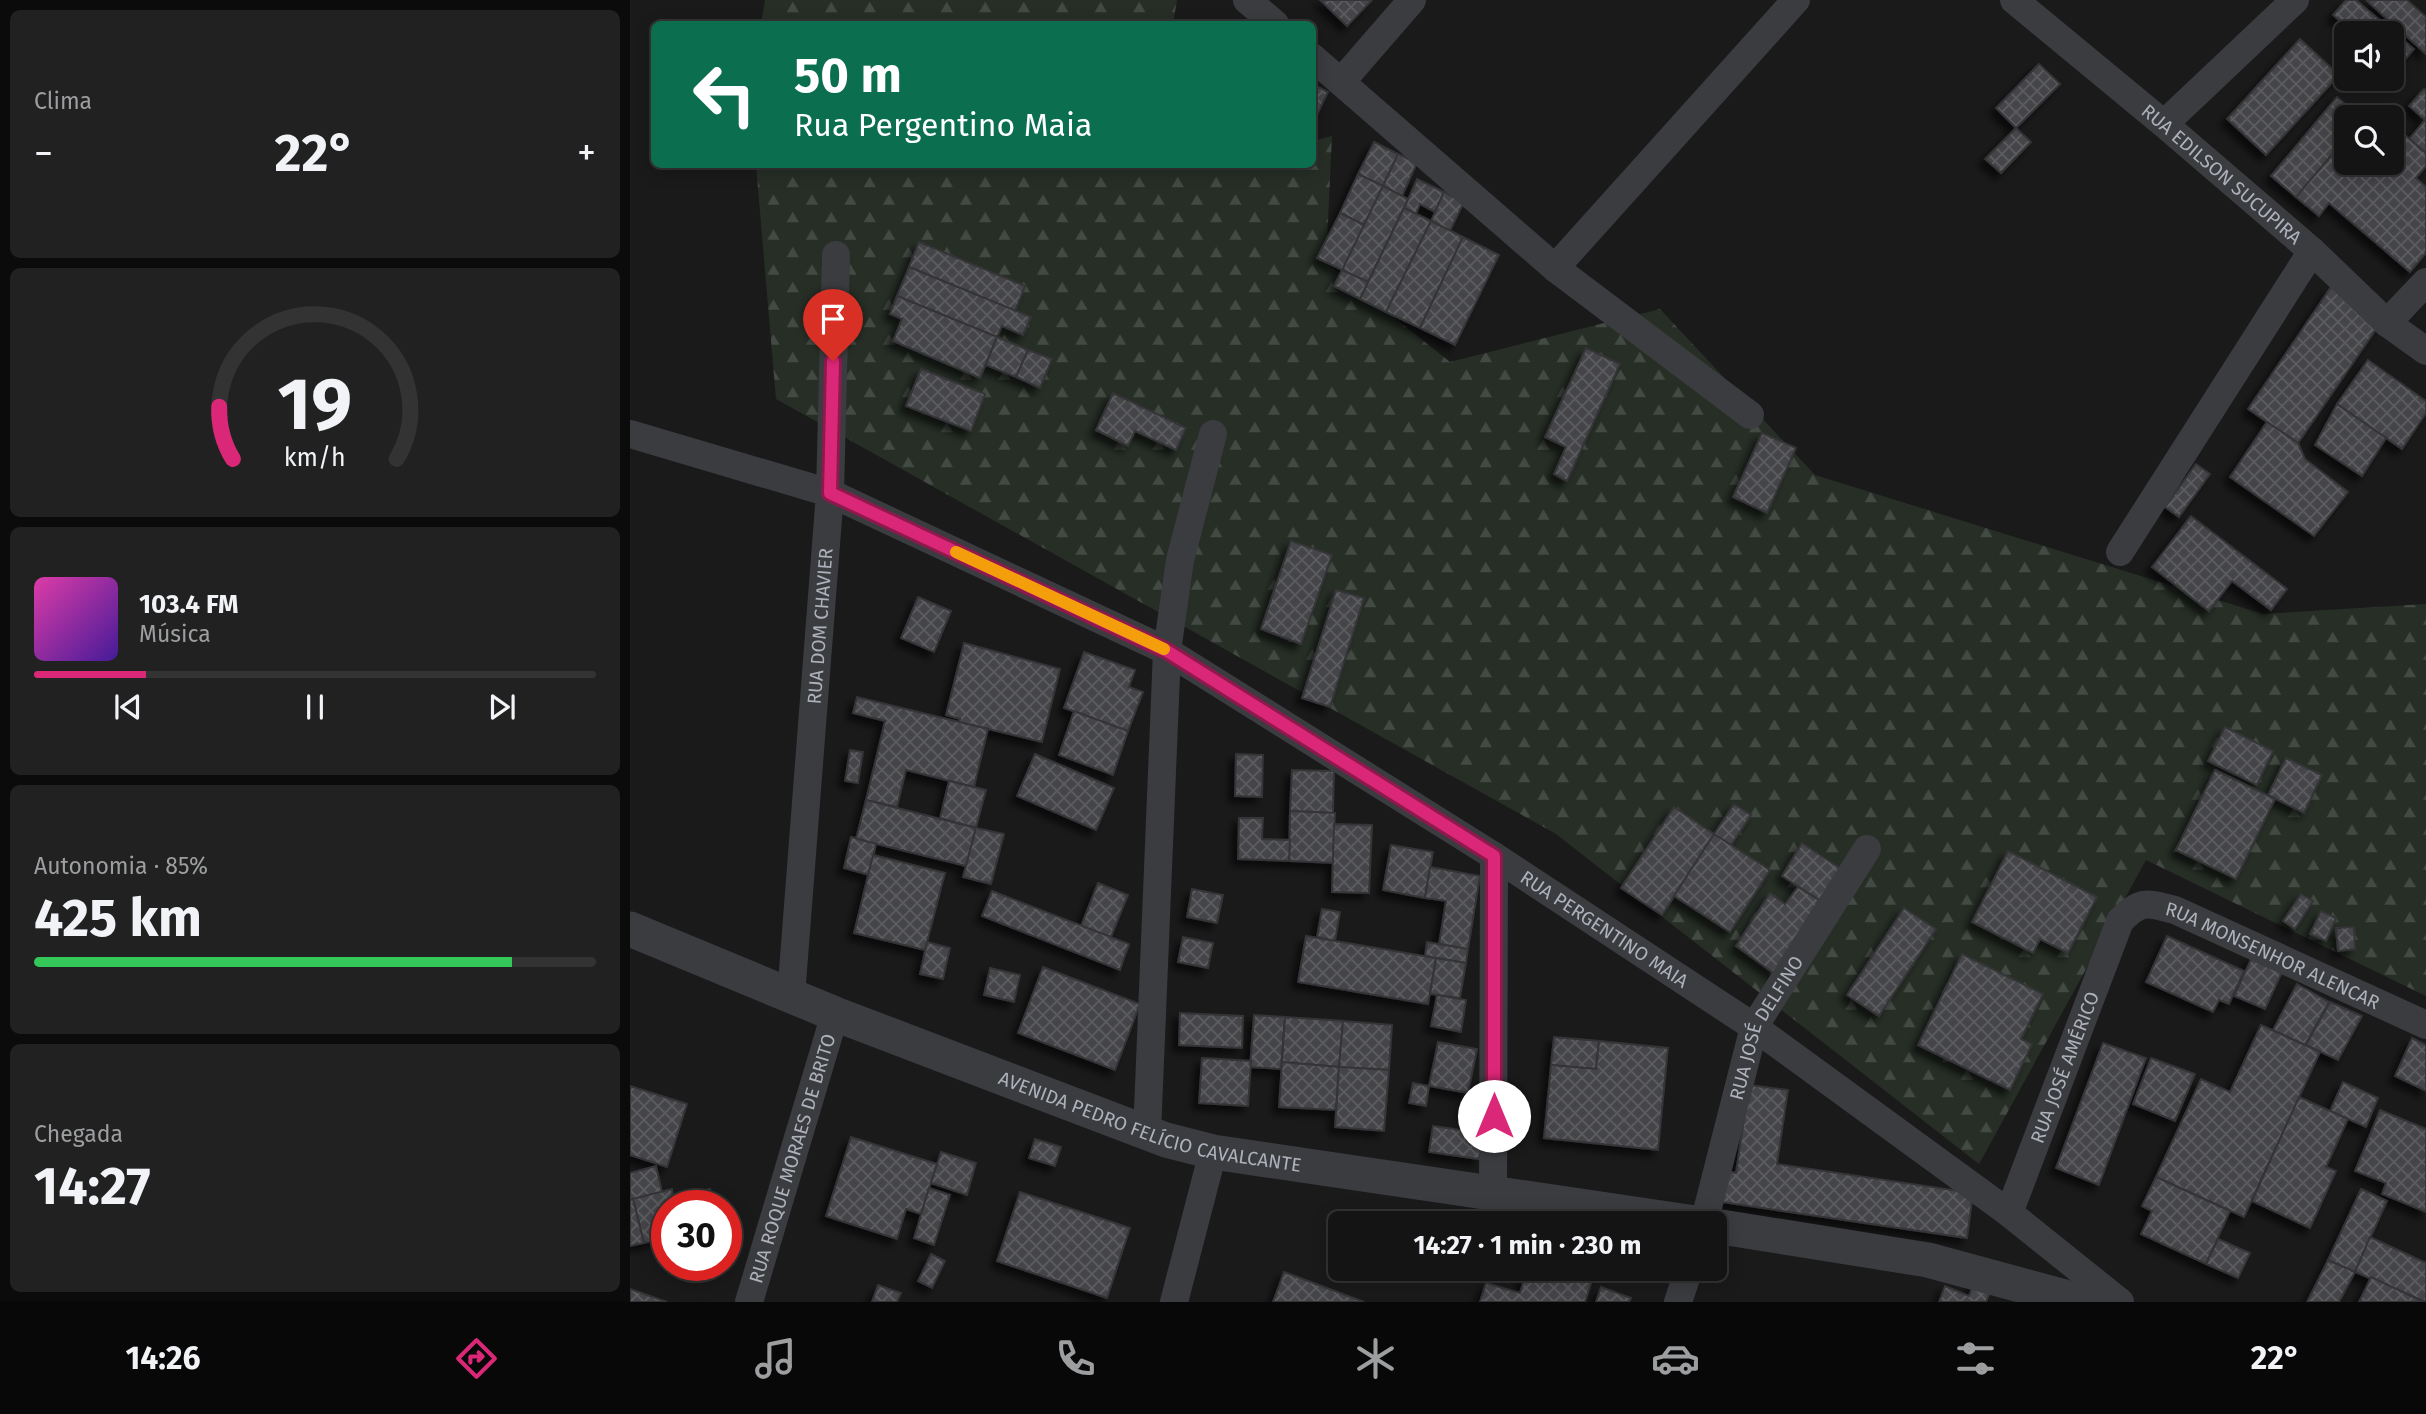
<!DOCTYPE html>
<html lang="pt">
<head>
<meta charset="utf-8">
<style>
  :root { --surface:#141414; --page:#212122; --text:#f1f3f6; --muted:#9d9ea0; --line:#333334; --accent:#db2777 }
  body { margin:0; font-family:"Fira Sans",sans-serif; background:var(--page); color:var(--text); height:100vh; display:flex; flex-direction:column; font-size:26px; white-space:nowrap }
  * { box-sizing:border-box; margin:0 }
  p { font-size:23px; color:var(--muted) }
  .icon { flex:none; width:38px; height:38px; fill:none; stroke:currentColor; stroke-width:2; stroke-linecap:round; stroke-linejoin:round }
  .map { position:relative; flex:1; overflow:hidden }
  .side { display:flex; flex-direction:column; gap:10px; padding:10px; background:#0b0b0b; width:630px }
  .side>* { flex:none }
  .guide { position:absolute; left:21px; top:21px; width:665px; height:147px; border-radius:10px; box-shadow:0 4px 18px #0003,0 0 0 2px var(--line); background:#0b6e4f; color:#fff; overflow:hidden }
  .buttons { position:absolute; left:1704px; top:21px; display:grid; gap:14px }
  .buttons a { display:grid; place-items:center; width:70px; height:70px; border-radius:10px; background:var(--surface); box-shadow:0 4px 18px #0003,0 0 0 2px var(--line); font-size:35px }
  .speed { position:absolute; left:21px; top:1190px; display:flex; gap:14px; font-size:35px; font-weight:700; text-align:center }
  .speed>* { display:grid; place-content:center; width:91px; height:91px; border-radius:50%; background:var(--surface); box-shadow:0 4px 18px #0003,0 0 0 2px var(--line); line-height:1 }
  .speed .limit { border:10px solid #d22; background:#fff; color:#111 }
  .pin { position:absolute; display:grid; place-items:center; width:60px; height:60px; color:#fff; margin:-72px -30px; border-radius:50% 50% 50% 0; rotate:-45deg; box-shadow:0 0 7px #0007 }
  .pin .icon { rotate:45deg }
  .me { position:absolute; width:77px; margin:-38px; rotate:0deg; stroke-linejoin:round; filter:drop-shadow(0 0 5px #0008) }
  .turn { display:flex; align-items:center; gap:24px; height:147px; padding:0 28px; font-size:32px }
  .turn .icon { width:91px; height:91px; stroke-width:2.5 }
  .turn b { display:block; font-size:49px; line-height:60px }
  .big { font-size:52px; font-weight:700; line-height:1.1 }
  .side .tile { flex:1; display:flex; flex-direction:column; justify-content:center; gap:10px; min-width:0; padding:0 24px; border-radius:10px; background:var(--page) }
  .side .dial { align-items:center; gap:0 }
  .dial svg { height:182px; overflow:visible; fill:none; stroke:var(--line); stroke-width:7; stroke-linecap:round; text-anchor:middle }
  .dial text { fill:var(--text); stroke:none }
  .song { display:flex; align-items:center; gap:21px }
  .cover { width:84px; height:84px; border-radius:10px; background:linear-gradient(135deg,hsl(320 70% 55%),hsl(260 70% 35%)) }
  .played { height:7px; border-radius:4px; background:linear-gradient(90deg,var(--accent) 20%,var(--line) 20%) }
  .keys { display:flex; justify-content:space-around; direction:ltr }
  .heat { display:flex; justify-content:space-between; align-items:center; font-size:38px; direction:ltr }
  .charge { height:10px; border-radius:5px; background:linear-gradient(90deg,#34c759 85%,var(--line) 0) }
  .trip { position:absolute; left:698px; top:1211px; width:399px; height:70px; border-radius:10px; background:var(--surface); box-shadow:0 4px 18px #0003,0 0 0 2px var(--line); font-weight:700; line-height:70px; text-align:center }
  .tabs { display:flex; height:112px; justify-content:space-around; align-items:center; background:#080808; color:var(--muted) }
  .tabs .icon { width:49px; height:49px }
  .tabs .current { color:var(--accent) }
  .tabs b { font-size:32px; color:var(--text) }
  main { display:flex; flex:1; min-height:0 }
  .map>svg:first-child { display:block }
  .forest { fill:url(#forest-firs) }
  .building { fill:url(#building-cross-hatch); stroke:#343437; stroke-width:2; filter:url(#shadow) }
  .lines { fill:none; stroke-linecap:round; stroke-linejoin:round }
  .minor { stroke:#3b3c40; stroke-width:28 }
  .tertiary { stroke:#3b3c40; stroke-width:35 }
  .route-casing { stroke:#8e194d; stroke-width:18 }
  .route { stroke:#db2777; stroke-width:12 }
  .slow { stroke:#f59e0b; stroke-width:12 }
  .labels { text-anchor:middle; stroke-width:7; stroke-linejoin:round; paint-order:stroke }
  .street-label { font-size:19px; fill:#adb1ba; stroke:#151517 }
</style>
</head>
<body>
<main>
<section class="side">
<div class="tile"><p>Clima</p>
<div class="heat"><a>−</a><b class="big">22°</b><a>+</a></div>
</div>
<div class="tile dial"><svg viewBox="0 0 100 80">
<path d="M14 69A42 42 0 1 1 86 69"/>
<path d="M14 69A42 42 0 0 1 8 46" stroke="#db2777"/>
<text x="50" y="56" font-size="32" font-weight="700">19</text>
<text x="50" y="72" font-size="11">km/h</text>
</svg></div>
<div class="tile">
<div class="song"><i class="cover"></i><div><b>103.4 FM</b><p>Música</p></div></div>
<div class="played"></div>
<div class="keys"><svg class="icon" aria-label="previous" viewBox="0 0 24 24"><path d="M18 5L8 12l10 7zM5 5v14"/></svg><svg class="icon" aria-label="pause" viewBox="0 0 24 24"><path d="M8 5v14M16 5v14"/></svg><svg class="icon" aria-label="next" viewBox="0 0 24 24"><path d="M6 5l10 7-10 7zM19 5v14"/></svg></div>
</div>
<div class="tile"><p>Autonomia · 85%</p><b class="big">425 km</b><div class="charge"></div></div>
<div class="tile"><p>Chegada</p><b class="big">14:27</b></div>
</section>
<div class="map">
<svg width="1796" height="1302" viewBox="0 0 1796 1302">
  <defs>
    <pattern id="forest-firs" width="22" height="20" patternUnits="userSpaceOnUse" patternTransform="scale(1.75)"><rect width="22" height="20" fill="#262e26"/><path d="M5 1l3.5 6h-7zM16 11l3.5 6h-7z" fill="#434a43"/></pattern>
    <pattern id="building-cross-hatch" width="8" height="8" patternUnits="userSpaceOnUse" patternTransform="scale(1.75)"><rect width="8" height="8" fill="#444548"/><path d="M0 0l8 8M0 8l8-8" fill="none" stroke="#5c5d60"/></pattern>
    <filter id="shadow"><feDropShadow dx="-6" dy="6" stdDeviation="3.5" flood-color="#0009"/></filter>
  </defs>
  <rect width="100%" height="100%" fill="#1a1a1b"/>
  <g class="forest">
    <polygon points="135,0 547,0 543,24 131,24"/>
    <polygon points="702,136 696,263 820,362 1030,309 1185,475 1633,614 1796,604 1796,996 1516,860 1349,1164 926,834 146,399 126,165 682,164 683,141"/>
  </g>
  <g class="building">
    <polygon points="690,0 742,0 717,26"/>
    <polygon points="1716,0 1726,0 1784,49 1766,70 1762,66 1762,33 1724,33 1703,15"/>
    <polygon points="1739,0 1777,0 1796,17 1796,54 1737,1"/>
    <polygon points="1670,39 1709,75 1636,155 1597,119"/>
    <polygon points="1409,64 1430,84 1386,128 1366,108"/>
    <polygon points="682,84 698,92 682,125"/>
    <polygon points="1794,89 1796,91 1796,153 1779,139 1795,120 1779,106"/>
    <polygon points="1707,97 1730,117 1717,117 1717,137 1666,197 1641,176"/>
    <polygon points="1386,128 1401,142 1371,173 1355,159"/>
    <polygon points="1770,131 1796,153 1796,166 1786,178 1796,187 1796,253 1780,272 1699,203 1689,216 1666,197 1717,137 1717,163 1762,163 1762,140"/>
    <polygon points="744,142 768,154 753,186 728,174"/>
    <polygon points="768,154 787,163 772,196 753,186"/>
    <polygon points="728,174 753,186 734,225 710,213"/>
    <polygon points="787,179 814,192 805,212 790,204 786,214 774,208"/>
    <polygon points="753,186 778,199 738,282 712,270"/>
    <polygon points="814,192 834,202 820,231 801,221"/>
    <polygon points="774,208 801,221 756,312 730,299"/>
    <polygon points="710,213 734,225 712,270 687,258"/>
    <polygon points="801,221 833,237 790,328 756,312"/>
    <polygon points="833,237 869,255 825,345 790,328"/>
    <polygon points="289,242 395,286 385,311 279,267"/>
    <polygon points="279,267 401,317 393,335 372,326 367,337 267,296"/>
    <polygon points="712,270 738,282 730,299 704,286"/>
    <polygon points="1701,287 1751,322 1668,443 1618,409"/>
    <polygon points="267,296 367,337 350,378 263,341 272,319 260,314"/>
    <polygon points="367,337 398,350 386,377 356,365"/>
    <polygon points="956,348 990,364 937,481 924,474 936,447 915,437"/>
    <polygon points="398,350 422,359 410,388 386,377"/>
    <polygon points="1738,360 1796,401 1796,413 1772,449 1707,404"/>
    <polygon points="291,369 355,394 341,431 276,406"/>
    <polygon points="483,393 556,428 546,450 505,431 498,446 466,430"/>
    <polygon points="1707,404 1756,438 1732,476 1685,445"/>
    <polygon points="1637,422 1668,443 1675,459 1718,492 1684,536 1600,477"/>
    <polygon points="1132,433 1166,448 1137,513 1103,497"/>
    <polygon points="1566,464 1580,474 1549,517 1535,507"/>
    <polygon points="1561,516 1657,589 1641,610 1602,581 1579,611 1522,567"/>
    <polygon points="661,541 702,555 671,644 631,629"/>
    <polygon points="706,590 734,598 700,707 672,698"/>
    <polygon points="288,597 321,611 304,652 271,638"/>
    <polygon points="334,643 430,669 412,742 329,722 330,719 316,715"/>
    <polygon points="454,652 505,670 499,687 513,692 498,731 434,708"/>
    <polygon points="227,697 358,729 344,787 276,770 267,807 236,800 255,721 223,713"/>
    <polygon points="444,711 498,731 483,775 429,755"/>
    <polygon points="1595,727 1643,751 1627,785 1578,761"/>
    <polygon points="220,750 233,752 228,783 215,781"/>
    <polygon points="405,754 484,788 466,830 387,796"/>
    <polygon points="606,754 633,755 632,797 605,796"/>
    <polygon points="1656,758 1692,775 1674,813 1638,795"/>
    <polygon points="662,770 704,771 703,813 660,811"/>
    <polygon points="1585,770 1645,799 1606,879 1546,850"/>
    <polygon points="319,781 356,790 346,828 310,818"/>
    <polygon points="236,800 346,828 336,866 226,839"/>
    <polygon points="1104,804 1121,815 1101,845 1084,834"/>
    <polygon points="1044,807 1084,834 1032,915 991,888"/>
    <polygon points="660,811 705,813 703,863 659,861"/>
    <polygon points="609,818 633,818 632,839 660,840 659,861 608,859"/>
    <polygon points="704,824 742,825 739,893 702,892"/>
    <polygon points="346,828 374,834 361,884 333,877"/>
    <polygon points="1084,834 1140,870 1100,932 1044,896"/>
    <polygon points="221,837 246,844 239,875 214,868"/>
    <polygon points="1172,843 1214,871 1194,903 1152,876"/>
    <polygon points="761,845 803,852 795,898 753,890"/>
    <polygon points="1378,851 1467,897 1438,953 1410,939 1403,953 1342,922"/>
    <polygon points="243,855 315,873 295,950 224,933"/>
    <polygon points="800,867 850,876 838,949 809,944 816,901 795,898"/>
    <polygon points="468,883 498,895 481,937 451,926"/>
    <polygon points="1168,887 1194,903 1149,977 1106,946 1140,893 1155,904"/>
    <polygon points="562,889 593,895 587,923 557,917"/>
    <polygon points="362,891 499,944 490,970 352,916"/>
    <polygon points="1671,894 1683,901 1665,929 1653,921"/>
    <polygon points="1274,908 1306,929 1249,1016 1217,995"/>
    <polygon points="692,909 710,912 705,941 687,937"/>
    <polygon points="1691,911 1706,918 1696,941 1680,934"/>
    <polygon points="1724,927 1725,949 1708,951 1706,928"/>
    <polygon points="676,936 806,958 798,1004 668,982"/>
    <polygon points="1537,936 1614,971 1599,1004 1589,1000 1583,1012 1516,982"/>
    <polygon points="553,937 583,943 578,968 548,962"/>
    <polygon points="297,942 320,948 313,979 290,974"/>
    <polygon points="797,942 838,949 836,963 795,956"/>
    <polygon points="1332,954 1413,994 1391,1039 1402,1044 1380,1090 1288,1045"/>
    <polygon points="1623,955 1653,970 1635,1009 1604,996"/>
    <polygon points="806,958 836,963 830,998 800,994"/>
    <polygon points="413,967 510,1004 485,1070 388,1033"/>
    <polygon points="360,968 390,975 384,1002 354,995"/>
    <polygon points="1667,984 1699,1002 1675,1045 1643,1030"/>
    <polygon points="807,995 836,1000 831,1032 801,1026"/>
    <polygon points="1700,1002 1732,1016 1708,1060 1676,1045"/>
    <polygon points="550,1013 613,1016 612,1048 549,1045"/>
    <polygon points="624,1015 655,1017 651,1069 620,1067"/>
    <polygon points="655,1017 713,1021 709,1067 652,1062"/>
    <polygon points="713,1021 762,1025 759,1070 709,1067"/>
    <polygon points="1631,1025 1690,1052 1614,1217 1526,1177 1571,1079 1600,1092"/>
    <polygon points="924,1037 969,1041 966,1069 921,1065"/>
    <polygon points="1782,1038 1796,1045 1796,1091 1765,1076"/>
    <polygon points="969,1041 1038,1048 1028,1150 914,1138 921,1065 966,1069"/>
    <polygon points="808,1042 847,1049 838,1093 799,1086"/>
    <polygon points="1473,1043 1516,1058 1469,1185 1426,1168"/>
    <polygon points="572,1058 621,1061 618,1106 569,1103"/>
    <polygon points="1521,1058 1565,1074 1545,1121 1503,1104"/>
    <polygon points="652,1062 709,1067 706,1110 649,1107"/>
    <polygon points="709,1067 759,1070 754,1131 705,1127"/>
    <polygon points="1713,1082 1748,1098 1736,1127 1700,1111"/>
    <polygon points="783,1083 799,1086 796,1106 779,1103"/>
    <polygon points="1119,1085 1158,1090 1147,1164 1343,1193 1337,1238 1091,1202 1096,1171 1106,1173"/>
    <polygon points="0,1086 57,1104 37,1167 0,1155"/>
    <polygon points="1669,1097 1718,1119 1696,1167 1706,1171 1680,1228 1622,1201"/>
    <polygon points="1750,1110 1796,1129 1796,1212 1752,1194 1756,1183 1725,1171"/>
    <polygon points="803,1126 853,1133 849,1159 799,1152"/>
    <polygon points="221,1137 307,1164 291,1214 276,1209 267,1239 196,1216"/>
    <polygon points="405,1139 431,1147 425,1166 399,1158"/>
    <polygon points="311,1152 346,1163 337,1195 301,1183"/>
    <polygon points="26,1166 32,1192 0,1200 0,1173"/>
    <polygon points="1526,1177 1600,1211 1576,1264 1511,1234 1522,1211 1512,1206"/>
    <polygon points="299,1188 320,1195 304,1245 284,1238"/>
    <polygon points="42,1189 43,1198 80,1189 84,1206 37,1206 37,1237 14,1243 3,1199"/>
    <polygon points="1731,1189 1757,1201 1725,1272 1698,1260"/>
    <polygon points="390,1192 500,1228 477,1298 367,1261"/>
    <polygon points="3,1199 14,1243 0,1246 0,1200"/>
    <polygon points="1740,1237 1796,1263 1796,1302 1725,1272"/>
    <polygon points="1588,1239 1620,1253 1608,1278 1576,1264"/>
    <polygon points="301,1254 315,1261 302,1288 288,1281"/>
    <polygon points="1698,1260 1725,1272 1709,1302 1677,1302"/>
    <polygon points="897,1269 959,1269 965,1271 955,1302 850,1302 856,1283 890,1293"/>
    <polygon points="654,1272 734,1302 643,1302"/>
    <polygon points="1741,1277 1794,1302 1729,1302"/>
    <polygon points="1346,1279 1362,1287 1356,1302 1309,1302 1315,1286 1339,1296"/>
    <polygon points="248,1285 271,1293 267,1302 242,1302"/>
    <polygon points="971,1287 1001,1298 999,1302 966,1302"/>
    <polygon points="0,1289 37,1302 0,1302"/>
  </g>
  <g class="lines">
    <g class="minor">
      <polyline points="617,0 645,24"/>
      <path id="s1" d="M1384,0L1534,124L1682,251L1757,323L1796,351"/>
      <polyline points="682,57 925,268 1120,415"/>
      <polyline points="711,82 782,0"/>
      <polyline points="1534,124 1665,0"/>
      <polyline points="925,268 1166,0"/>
      <polyline points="1757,323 1796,282"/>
      <path id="s2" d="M0,434L200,493L537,651L864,856L1124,1027L1379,1213L1490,1302"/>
      <polyline points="1490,552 1682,251"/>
      <path id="s3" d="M161,996L200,493L206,255"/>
      <polyline points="517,1134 537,651 550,560 583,434"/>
      <polyline points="863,1194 864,856"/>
      <path id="s4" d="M1379,1213L1490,921C1511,899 1517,903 1545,910L1796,1025"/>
      <path id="s5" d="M1074,1223L1124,1027L1237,849"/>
      <path id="s6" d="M119,1302L205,1014"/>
      <polyline points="544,1302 583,1152"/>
      <polyline points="1048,1302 1059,1269"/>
    </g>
    <g class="tertiary">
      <path id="s7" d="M0,929L205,1014L536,1140L583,1152L1065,1223"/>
      <polyline points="1085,1226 1298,1260 1453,1302"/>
    </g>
  </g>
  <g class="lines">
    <defs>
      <polyline id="route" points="203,361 200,493 537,651 864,856 864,1116"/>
    </defs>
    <use href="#route" class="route-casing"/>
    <use href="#route" class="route"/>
    <polyline class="slow" points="326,552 534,649"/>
  </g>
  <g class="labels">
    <g class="street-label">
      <text dy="7" stroke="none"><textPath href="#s1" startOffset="271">RUA EDILSON SUCUPIRA</textPath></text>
      <text dy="7" stroke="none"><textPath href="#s3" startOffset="371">RUA DOM CHAVIER</textPath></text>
      <text dy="7" stroke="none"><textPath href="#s2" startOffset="1099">RUA PERGENTINO MAIA</textPath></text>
      <text dy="7" stroke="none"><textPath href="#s4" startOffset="481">RUA MONSENHOR ALENCAR</textPath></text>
      <text dy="7" stroke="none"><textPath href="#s5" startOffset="206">RUA JOSÉ DELFINO</textPath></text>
      <text dy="7" stroke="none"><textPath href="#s4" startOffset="156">RUA JOSÉ AMÉRICO</textPath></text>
      <text dy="7" stroke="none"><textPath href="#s7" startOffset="556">AVENIDA PEDRO FELÍCIO CAVALCANTE</textPath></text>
      <text dy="7" stroke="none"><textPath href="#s6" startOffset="150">RUA ROQUE MORAES DE BRITO</textPath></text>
    </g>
  </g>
</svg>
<div class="buttons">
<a><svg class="icon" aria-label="sound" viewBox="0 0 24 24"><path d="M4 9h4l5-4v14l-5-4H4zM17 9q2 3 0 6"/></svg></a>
<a><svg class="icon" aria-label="search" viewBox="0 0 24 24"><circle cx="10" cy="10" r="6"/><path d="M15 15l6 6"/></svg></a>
</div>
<div class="speed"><div class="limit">30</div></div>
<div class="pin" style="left:203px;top:361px;background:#d93025"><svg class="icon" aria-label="arrive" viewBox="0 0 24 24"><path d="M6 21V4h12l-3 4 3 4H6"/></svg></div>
<svg class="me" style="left:864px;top:1116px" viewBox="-20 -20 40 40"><circle r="19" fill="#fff"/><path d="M0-13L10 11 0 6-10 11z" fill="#db2777"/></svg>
<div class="trip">14:27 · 1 min · 230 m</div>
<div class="guide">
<div class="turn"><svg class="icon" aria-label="left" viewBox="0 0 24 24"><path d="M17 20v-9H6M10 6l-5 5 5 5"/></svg><div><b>50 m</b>Rua Pergentino Maia</div></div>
</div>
</div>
</main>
<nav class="tabs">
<b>14:26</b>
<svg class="icon current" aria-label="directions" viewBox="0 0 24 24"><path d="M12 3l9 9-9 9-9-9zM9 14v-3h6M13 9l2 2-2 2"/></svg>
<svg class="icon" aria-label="music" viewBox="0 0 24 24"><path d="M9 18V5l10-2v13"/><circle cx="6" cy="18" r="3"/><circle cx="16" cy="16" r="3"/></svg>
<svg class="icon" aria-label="phone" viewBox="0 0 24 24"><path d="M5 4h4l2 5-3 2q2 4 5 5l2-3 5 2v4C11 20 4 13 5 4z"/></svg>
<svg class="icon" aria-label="climate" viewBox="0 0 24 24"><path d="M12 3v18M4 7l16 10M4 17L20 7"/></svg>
<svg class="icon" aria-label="car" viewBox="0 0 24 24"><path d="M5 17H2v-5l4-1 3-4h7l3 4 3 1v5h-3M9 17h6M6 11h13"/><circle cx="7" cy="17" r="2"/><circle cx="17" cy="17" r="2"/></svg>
<svg class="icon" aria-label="filters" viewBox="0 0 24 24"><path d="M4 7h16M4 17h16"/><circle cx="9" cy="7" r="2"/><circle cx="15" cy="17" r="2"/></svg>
<b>22°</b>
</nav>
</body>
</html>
